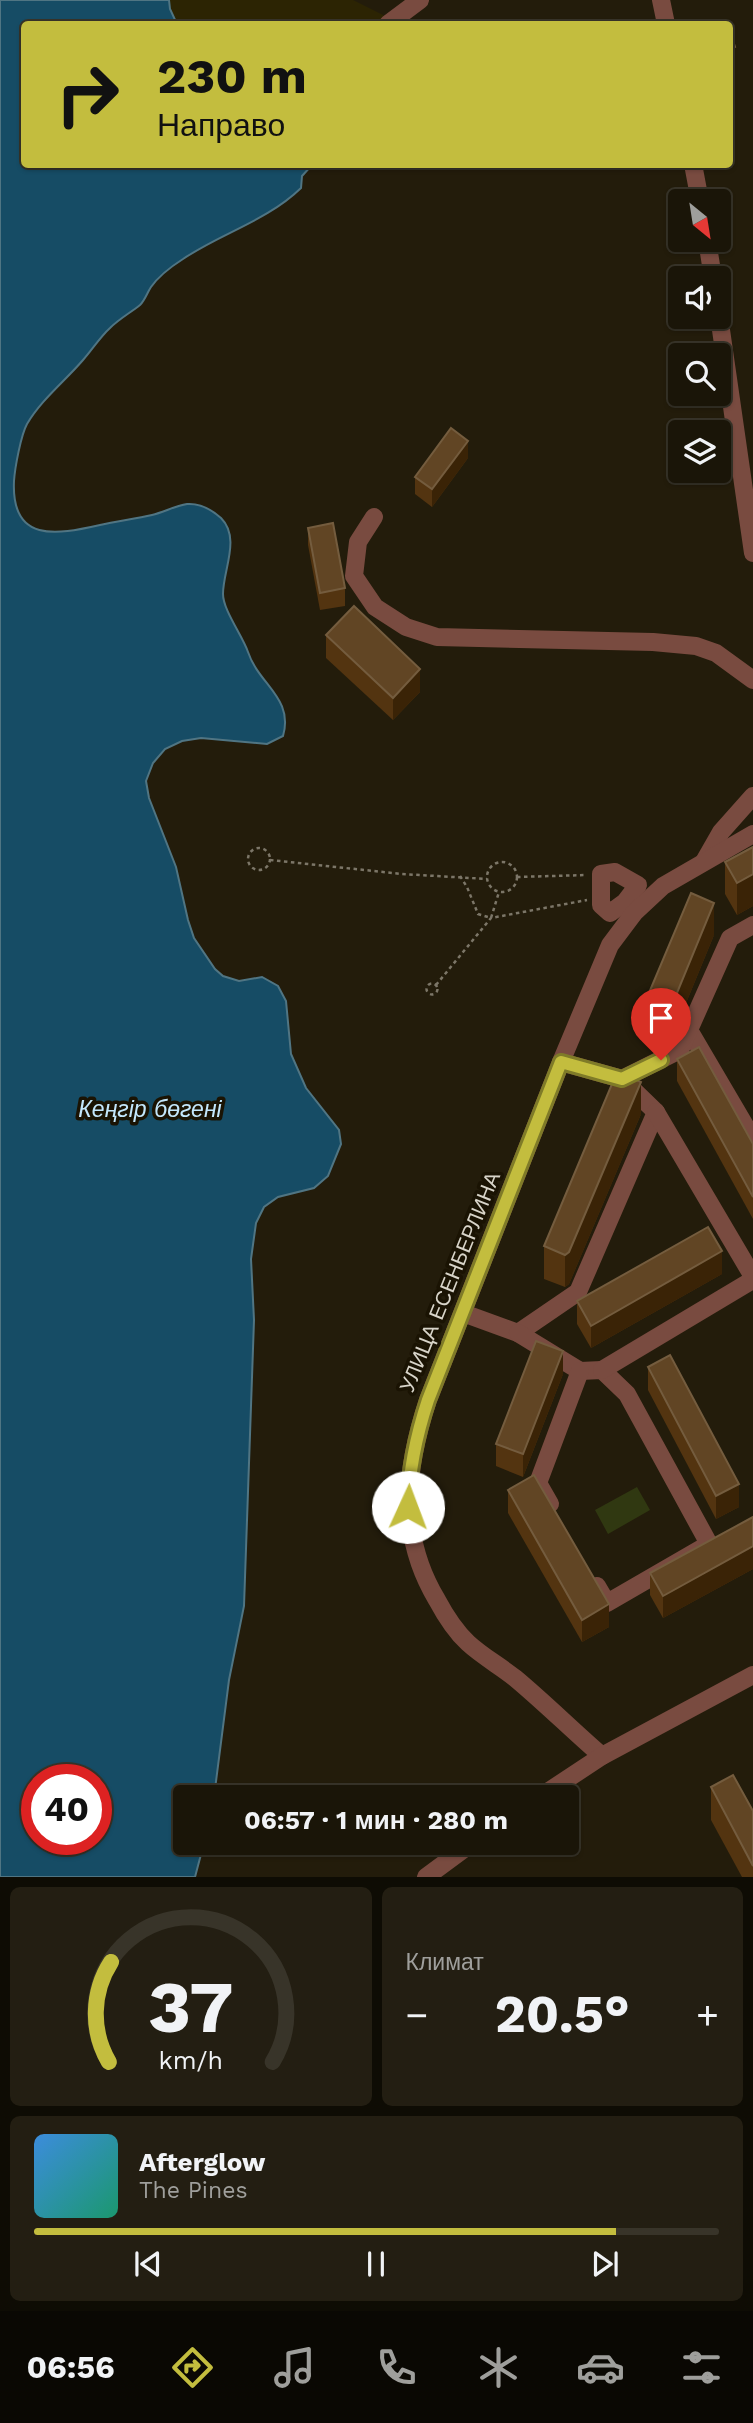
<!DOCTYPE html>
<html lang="ru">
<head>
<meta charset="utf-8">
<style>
  :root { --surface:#1a1508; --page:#231e12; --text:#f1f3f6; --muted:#9f9f9c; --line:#383429; --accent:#c3bd3e }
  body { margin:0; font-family:"Work Sans",sans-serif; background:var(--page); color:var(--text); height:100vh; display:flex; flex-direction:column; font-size:26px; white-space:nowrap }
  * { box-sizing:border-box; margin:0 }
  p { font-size:23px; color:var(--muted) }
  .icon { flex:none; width:38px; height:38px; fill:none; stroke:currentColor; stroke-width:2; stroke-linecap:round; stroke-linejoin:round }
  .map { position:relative; height:1877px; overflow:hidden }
  .sheet { display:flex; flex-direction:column; gap:10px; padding:10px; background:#0e0c04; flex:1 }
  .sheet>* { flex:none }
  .guide { position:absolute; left:21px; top:21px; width:712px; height:147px; border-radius:7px; box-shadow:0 2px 5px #0004,0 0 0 2px var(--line); background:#c3bd3e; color:#111; overflow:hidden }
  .needle { width:46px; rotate:150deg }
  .fabs { position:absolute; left:668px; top:189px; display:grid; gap:14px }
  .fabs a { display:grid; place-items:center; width:63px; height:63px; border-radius:7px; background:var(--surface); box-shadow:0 2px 5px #0004,0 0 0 2px var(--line); font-size:35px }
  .speed { position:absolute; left:21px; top:1764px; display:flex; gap:14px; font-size:35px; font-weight:700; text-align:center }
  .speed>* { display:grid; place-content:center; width:91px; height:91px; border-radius:50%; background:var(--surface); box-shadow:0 2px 5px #0004,0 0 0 2px var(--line); line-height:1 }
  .speed .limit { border:10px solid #d22; background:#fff; color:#111 }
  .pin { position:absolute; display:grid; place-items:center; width:60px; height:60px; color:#fff; margin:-72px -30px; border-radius:50% 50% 50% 0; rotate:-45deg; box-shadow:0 0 7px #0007 }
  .pin .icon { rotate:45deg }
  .me { position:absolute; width:77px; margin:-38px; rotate:2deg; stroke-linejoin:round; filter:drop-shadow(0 0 5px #0008) }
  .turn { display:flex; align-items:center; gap:24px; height:147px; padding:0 21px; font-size:32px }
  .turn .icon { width:91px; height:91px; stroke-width:2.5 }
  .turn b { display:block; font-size:49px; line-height:60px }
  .big { font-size:52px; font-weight:700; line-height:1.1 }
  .sheet .card { flex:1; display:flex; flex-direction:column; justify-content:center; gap:10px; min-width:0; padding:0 24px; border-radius:10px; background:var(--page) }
  .sheet .dial { align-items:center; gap:0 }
  .dial svg { height:182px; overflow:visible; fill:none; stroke:var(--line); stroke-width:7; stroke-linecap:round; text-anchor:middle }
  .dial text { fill:var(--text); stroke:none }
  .song { display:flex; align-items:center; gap:21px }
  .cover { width:84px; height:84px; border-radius:10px; background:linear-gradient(135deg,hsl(210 70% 55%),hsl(160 70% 35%)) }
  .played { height:7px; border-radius:4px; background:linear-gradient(90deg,var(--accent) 85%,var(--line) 85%) }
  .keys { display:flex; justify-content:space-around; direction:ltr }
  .heat { display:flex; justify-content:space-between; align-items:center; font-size:38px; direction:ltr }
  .sheet .tiles { flex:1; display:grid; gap:10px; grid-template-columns:1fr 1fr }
  .card:last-child { grid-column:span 2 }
  .trip { position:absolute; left:173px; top:1785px; width:406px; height:70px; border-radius:7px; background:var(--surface); box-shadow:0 2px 5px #0004,0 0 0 2px var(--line); font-weight:700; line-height:70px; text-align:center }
  .dock { display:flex; height:112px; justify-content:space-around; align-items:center; background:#0a0803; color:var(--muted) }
  .dock .icon { width:49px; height:49px }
  .dock .current { color:var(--accent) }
  .dock b { font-size:32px; color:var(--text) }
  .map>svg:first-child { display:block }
  .green { fill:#303811 }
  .sand { fill:#2c2403 }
  .water { fill:#164c65; stroke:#507583; stroke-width:2; fill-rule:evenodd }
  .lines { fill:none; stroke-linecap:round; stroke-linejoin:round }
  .path { stroke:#7c7668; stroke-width:2.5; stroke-dasharray:3.5 3.5; stroke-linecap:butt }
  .minor { stroke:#794b40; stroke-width:18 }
  .wall { fill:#533410 }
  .shaded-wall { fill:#3a2306 }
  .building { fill:#614524; stroke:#745c3e; stroke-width:2 }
  .route-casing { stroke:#7f7b28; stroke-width:18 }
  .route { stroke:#c3bd3e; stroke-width:12 }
  .labels { text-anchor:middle; stroke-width:7; stroke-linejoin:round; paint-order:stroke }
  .street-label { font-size:21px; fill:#d8d4c9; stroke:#1a1303 }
  .water-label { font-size:23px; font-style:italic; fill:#c3e7fc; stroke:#1a1303 }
</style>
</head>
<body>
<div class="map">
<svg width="753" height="1877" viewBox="0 0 753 1877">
  <rect width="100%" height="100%" fill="#231c0b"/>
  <polygon class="green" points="637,1487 650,1510 608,1534 595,1510"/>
  <polygon class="sand" points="169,0 353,0 397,22 396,24 177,24 170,9"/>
  <path class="water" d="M0,0H169L170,9L177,24H24V164L312,165L302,176L301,188C267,221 221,233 183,259C172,266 158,277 151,287C147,293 145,300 140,305C130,313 119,319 110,328C100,337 92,350 83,360C65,381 41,400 27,424C21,435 15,467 14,481C11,543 56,535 100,525C117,521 135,519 152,515C164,512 175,506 187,504C200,503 212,510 221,518C241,538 223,570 223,594C223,610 242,635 248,652C259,685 294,698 283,736L267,744L201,738L182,741L165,749L153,763L146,781L149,798L176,867L188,920L194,938L215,969L223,976L239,981L262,977L278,986L286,1001L291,1054L306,1088L339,1130L341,1144L328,1176L314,1188L278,1197L264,1207L256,1223L251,1259L254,1320L244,1606L229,1680L214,1797H186V1843H204L195,1877H0ZM37,1780H96V1839H37Z"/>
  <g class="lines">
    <g class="path">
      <circle cx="259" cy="859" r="11"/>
      <polyline points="270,860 402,874 487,879"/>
      <circle cx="502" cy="877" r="15"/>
      <polyline points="460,876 467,887 478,914 491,918 499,892"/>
      <polyline points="517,877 587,875"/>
      <circle cx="432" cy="989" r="5.5"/>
      <polyline points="436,985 491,918 587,900"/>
    </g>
    <g class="minor">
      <polyline points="661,0 666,24"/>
      <polyline points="388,24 420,0"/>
      <polyline points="693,164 700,201"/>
      <polyline points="707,240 713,278"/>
      <polyline points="719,316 753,553"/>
      <polyline points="374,517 358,542 354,576 375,607 406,627 437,637 653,642 696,646 716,653 753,680"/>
      <polyline points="705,860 721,832 753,796"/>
      <polyline points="625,902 610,913 601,905 601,874 615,872 638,885 625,902 634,913"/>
      <polyline points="689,1030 753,1139"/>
      <polyline points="561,1062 622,1079 680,1050 730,938 753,925"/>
      <polyline points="463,1313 518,1333 578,1292 656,1112 625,1082"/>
      <polyline points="518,1333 580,1371 602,1370 627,1394 709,1544 607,1603 597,1586"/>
      <polyline points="602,1370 751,1281 752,1275 656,1112"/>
      <polyline points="550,1504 538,1483 580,1371"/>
      <path d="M602,1756C573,1731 545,1703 515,1678C500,1666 482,1656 468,1643C455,1631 445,1615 437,1600C398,1535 405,1469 428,1400L561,1062L610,945L634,913L663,886L753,834"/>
      <polyline points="540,1797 602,1756 753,1675"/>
      <polyline points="426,1877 472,1843"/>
    </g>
  </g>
  <g class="wall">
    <polygon points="468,458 432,507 415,494 415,477"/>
    <polygon points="308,528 345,588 345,606 320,610 308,545"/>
    <polygon points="326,635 420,692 393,720 326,658"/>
    <polygon points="753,847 753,906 737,915 725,894 725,862"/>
    <polygon points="714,935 670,1042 646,1033 646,1000"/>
    <polygon points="677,1059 753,1144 753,1219 677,1081"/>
    <polygon points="641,1114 569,1284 565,1287 544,1279 544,1246"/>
    <polygon points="722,1274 591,1348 577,1324 577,1301"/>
    <polygon points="648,1367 739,1507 716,1519 648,1390"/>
    <polygon points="563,1374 523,1477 496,1466 496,1444"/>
    <polygon points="508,1490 609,1627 582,1642 508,1513"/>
    <polygon points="753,1517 753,1569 663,1618 650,1595 650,1573"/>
    <polygon points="711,1787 753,1811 753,1877 742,1877 711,1820"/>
  </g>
  <g class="shaded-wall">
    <polygon points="735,47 735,59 730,60 730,49"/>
    <polygon points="468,441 468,458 432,507 432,489"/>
    <polygon points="420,669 420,692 393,720 393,698"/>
    <polygon points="753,874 753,906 737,915 737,883"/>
    <polygon points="714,903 714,935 670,1042 670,1010"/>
    <polygon points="641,1082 641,1114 569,1284 565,1287 565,1255"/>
    <polygon points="722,1251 722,1274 591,1348 591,1326"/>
    <polygon points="563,1351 563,1374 523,1477 523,1454"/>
    <polygon points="739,1484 739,1507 716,1519 716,1496"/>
    <polygon points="753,1546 753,1569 663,1618 663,1596"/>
    <polygon points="609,1604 609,1627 582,1642 582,1620"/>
  </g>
  <g class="building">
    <polygon points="730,31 735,47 730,49"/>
    <polygon points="451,428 468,441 432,489 415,477"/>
    <polygon points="333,523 345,588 320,593 308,528"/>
    <polygon points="354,606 420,669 393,698 326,635"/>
    <polygon points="753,847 753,874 737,883 725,862"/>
    <polygon points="691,893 714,903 670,1010 646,1000"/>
    <polygon points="699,1047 753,1144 753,1197 677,1059"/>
    <polygon points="617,1072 641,1082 569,1252 565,1255 544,1246"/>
    <polygon points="708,1227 722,1251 591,1326 577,1301"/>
    <polygon points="536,1341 563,1351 523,1454 496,1444"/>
    <polygon points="670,1355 739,1484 716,1496 648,1367"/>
    <polygon points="534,1475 609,1604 582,1620 508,1490"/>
    <polygon points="753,1517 753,1546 663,1596 650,1573"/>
    <polygon points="733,1775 753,1811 753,1866 711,1787"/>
  </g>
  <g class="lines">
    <defs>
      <path id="route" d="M408,1507C409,1469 416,1436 428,1400L561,1062L622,1079L661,1060"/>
    </defs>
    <use href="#route" class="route-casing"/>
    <use href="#route" class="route"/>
  </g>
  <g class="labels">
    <g class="street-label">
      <text transform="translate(450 1282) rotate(-68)" y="7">УЛИЦА ЕСЕНБЕРЛИНА</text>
    </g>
    <g class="water-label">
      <text x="150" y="1117">Кеңгір бөгені</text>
    </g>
  </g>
</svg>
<div class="fabs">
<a><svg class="needle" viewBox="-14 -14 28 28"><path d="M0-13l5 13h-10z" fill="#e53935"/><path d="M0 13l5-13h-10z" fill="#9f9f9c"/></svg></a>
<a><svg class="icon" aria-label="sound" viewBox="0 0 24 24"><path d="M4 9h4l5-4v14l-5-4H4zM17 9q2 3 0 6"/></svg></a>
<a><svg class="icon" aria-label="search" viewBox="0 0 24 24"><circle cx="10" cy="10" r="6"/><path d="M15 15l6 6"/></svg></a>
<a><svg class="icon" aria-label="layers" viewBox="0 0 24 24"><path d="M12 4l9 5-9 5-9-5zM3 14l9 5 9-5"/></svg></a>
</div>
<div class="speed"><div class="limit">40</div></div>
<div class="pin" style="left:661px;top:1060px;background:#d93025"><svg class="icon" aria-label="arrive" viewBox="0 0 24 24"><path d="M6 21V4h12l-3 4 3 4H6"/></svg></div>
<svg class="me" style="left:408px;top:1507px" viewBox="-20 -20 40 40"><circle r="19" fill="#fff"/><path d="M0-13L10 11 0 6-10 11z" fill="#c3bd3e"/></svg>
<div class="trip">06:57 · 1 мин · 280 m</div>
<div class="guide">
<div class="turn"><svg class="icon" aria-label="right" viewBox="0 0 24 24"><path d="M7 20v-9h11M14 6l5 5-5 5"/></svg><div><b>230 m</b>Направо</div></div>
</div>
</div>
<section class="sheet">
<div class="tiles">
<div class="card dial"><svg viewBox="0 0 100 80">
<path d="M14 69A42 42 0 1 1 86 69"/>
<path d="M14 69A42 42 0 0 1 15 25" stroke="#c3bd3e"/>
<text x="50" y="56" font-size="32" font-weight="700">37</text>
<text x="50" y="72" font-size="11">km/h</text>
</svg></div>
<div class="card"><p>Климат</p>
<div class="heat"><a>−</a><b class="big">20.5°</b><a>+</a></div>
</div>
<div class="card">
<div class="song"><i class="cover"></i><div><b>Afterglow</b><p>The Pines</p></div></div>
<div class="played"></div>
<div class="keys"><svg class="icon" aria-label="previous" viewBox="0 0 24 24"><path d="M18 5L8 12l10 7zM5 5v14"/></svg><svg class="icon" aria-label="pause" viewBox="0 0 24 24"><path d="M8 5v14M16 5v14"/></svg><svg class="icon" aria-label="next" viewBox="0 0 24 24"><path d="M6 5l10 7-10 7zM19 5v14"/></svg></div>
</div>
</div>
</section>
<nav class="dock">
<b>06:56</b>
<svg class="icon current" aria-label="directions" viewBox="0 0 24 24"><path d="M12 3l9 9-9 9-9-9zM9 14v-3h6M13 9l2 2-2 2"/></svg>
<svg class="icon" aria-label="music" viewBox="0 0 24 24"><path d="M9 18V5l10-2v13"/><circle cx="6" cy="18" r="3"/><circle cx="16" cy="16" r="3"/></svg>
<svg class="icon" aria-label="phone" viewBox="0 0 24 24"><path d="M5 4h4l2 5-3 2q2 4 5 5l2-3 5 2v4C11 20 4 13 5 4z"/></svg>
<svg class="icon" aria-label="climate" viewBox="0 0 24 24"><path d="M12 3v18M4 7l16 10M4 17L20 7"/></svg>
<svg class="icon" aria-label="car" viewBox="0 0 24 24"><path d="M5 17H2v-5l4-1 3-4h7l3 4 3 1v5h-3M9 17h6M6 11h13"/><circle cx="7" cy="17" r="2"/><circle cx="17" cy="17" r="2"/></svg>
<svg class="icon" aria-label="filters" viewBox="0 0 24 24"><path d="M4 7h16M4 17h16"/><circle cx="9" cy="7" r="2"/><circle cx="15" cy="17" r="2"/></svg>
</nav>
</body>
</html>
